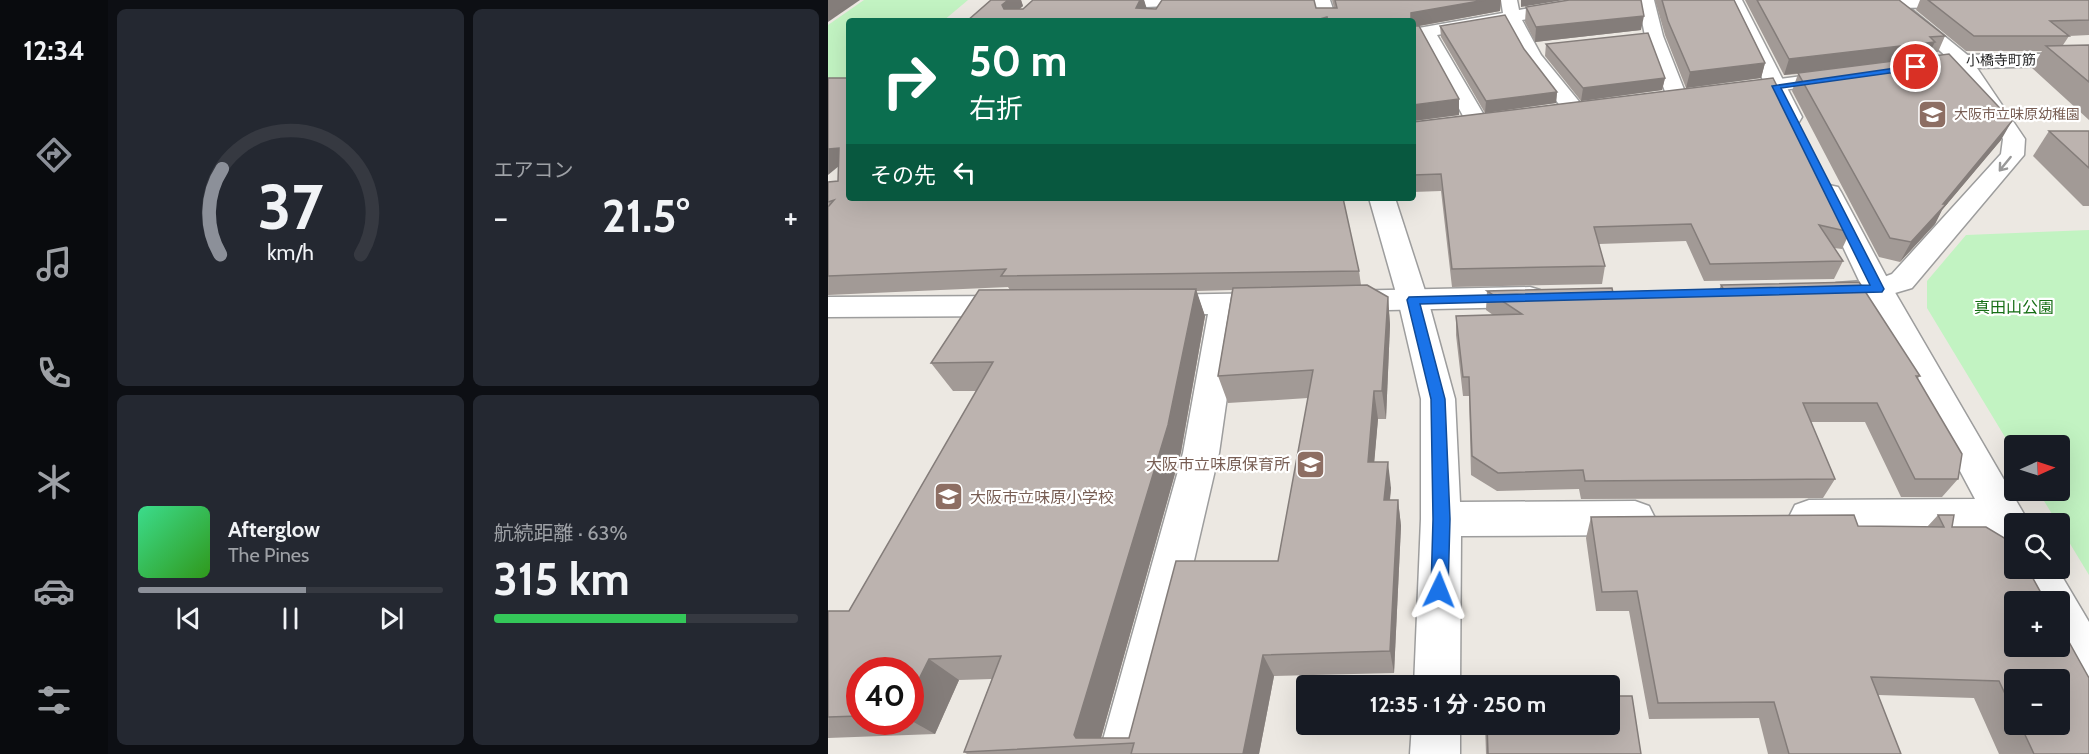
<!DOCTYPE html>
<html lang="ja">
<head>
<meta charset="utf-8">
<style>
  :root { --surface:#171b24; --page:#242831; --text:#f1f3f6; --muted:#9ea1a6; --line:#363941; --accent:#8c9099 }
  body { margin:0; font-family:Cabin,"Noto Sans JP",sans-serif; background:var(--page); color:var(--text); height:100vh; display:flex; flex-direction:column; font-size:22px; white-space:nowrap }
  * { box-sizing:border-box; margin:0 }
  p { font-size:20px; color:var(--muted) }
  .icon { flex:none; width:33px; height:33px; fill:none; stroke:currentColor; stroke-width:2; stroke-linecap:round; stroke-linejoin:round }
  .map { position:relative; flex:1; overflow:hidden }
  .drawer { display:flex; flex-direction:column; gap:9px; padding:9px; background:#0d0f14; width:720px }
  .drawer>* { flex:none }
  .banner { position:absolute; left:18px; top:18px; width:570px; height:183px; border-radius:6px; box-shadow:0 6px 24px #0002; background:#0b6e4f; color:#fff; overflow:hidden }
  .needle { width:39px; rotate:87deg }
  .controls { position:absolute; left:1176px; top:435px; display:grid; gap:12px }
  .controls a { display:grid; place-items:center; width:66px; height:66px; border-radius:6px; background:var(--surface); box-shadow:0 6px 24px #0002; font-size:30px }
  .speed { position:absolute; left:18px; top:657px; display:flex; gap:12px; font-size:30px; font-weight:700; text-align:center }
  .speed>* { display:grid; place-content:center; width:78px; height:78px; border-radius:50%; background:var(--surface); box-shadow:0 6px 24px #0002; line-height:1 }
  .speed .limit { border:9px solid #d22; background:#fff; color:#111 }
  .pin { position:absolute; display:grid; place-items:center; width:51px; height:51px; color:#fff; margin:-26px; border:3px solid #fff; border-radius:50%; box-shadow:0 2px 6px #0007 }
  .me { position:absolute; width:66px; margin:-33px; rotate:2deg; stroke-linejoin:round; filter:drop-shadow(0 0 4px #0008) }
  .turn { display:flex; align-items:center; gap:21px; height:126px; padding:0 24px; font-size:27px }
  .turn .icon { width:78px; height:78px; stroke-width:2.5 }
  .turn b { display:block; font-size:42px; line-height:51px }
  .then { display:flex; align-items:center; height:57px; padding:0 24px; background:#0003; gap:12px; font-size:22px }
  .big { font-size:45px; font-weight:700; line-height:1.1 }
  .drawer .tile { flex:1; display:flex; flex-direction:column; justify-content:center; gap:9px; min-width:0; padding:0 21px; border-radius:9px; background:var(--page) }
  .drawer .dial { align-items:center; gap:0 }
  .dial svg { height:156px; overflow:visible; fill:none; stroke:var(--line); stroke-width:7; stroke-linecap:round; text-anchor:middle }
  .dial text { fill:var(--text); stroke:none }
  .song { display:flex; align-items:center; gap:18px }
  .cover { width:72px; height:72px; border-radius:9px; background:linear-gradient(135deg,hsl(150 70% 55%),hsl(110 70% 35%)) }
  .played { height:6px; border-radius:3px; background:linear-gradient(90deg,var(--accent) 55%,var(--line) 55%) }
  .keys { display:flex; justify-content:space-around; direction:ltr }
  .heat { display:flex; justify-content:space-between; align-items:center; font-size:33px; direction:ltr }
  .charge { height:9px; border-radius:4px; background:linear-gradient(90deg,#34c759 63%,var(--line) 0) }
  .drawer .tiles { flex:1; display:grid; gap:9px; grid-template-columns:repeat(2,1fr) }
  .trip { position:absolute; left:468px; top:675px; width:324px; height:60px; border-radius:6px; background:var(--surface); box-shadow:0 6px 24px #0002; font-weight:700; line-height:60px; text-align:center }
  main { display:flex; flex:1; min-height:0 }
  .tabs { display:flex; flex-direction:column; width:108px; justify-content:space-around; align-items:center; background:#090b0e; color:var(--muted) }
  .tabs .icon { width:42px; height:42px }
  .tabs .current { color:var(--accent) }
  .tabs b { font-size:27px; color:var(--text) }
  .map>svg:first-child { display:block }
  .park { fill:#c2f3c2 }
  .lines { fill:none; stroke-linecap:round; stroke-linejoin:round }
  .minor-casing { stroke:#9d9d9d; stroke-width:3 }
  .tertiary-casing { stroke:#9d9d9d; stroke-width:3 }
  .minor { fill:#fff; fill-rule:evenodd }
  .tertiary { fill:#fff; fill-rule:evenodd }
  .wall { fill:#a29a96; fill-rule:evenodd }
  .shaded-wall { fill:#847d7a }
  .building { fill:#bcb3af; stroke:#847d7a; stroke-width:1.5 }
  .oneway { stroke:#999 }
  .route { fill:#1a73e8; stroke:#114b97; stroke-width:1.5 }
  .labels { text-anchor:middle; stroke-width:4.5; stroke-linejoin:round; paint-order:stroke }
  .far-street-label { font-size:14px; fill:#1c1c1c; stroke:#fff }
  .far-education-label { font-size:14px; fill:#785e54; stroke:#fff; text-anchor:start }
  .park-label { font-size:16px; fill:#166e15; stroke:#fff }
  .education-label { font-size:16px; fill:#785e54; stroke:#fff; text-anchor:end }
</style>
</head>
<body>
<main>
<nav class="tabs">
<b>12:34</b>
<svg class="icon current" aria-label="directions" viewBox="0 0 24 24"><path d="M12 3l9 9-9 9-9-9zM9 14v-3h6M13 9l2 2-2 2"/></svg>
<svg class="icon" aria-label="music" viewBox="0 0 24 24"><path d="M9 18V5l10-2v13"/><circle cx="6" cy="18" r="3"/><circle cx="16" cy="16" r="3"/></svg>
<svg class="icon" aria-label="phone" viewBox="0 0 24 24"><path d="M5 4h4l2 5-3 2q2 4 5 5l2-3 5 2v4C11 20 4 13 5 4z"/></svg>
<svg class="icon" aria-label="climate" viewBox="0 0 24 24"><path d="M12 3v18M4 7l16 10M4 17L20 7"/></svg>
<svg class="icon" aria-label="car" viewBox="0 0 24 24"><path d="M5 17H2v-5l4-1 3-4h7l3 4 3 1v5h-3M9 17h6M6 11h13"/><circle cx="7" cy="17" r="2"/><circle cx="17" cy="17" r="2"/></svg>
<svg class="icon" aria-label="filters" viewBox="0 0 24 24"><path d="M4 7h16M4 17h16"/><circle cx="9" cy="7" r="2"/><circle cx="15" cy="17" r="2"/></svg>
</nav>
<section class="drawer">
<div class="tiles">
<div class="tile dial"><svg viewBox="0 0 100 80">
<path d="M14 69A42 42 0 1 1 86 69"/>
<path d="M14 69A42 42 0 0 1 15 25" stroke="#8c9099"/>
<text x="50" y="56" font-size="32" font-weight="700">37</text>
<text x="50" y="72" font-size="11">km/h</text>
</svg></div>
<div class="tile"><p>エアコン</p>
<div class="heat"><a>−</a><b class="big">21.5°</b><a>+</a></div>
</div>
<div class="tile">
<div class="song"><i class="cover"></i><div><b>Afterglow</b><p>The Pines</p></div></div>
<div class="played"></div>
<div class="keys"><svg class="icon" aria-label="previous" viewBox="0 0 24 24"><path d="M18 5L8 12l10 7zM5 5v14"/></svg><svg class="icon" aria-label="pause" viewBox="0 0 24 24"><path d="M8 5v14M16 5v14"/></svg><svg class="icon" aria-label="next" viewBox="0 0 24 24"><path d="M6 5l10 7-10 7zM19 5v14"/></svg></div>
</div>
<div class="tile"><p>航続距離 · 63%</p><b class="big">315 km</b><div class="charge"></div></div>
</div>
</section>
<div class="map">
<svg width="1261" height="754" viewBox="0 0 1261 754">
  <rect width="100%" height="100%" fill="#ece8e2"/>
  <g class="park">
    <polygon points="36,0 140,0 115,21 21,21 21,78 0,79 0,25"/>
    <polygon points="1261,230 1261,575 1210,491 1232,490 1232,446 1186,446 1186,452 1099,308 1099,281 1138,235"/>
  </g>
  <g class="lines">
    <defs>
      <g id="minor">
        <polygon points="267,0 372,0 364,5 271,9 263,4"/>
        <polygon points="673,0 689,0 691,10 749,0 786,0 778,5 694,20 713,55 758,110 755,115 739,115 697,59 678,23 609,35 660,122 657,127 641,127 593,38 585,39 585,29 675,13"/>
        <polygon points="810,0 826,0 835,36 859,97 856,101 842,101 839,97 817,36"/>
        <polygon points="1059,0 1142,0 1143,2 1135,7 1065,8 1059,7 1057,3"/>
        <polygon points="1261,53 1261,65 1149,68 1197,139 1196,155 1084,288 1050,298 1018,299 1008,297 1003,290 1008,283 1048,280 1064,274 1173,154 1175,139 1130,68 1110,67 1107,63 1110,59 1135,55"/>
        <polygon points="1012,71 1019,73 1022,77 1019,81 914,96 907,94 904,90 907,86 914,84"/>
        <polygon points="702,287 712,290 717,297 712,304 702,307 514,311 503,308 499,301 503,294 514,291"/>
        <polygon points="447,293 458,296 462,303 458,310 411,313 391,453 321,754 271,754 355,453 380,314 328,315 317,312 313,305 317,298 328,295"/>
        <polygon points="186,296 197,299 201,306 197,313 186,316 0,317 0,297"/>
      </g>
      <g id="tertiary">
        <polygon points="486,0 502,0 509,21 491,21"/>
        <polygon points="898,0 914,0 974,117 971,122 955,122 952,117"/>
        <polygon points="1054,0 1072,0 1142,57 1145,61 1142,65 1128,65"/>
        <polygon points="1001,185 1010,187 1013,192 1065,289 1200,521 1201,524 1186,524 1186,550 1172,545 1165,533 981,534 967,529 961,517 967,505 981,500 1147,499 1035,289 989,192 992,187"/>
        <polygon points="541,198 567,198 600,300 627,399 632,502 807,501 821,506 827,518 821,530 807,535 633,536 632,686 586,686 593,519 593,399 570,300"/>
        <polygon points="1187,568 1229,568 1261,622 1261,688 1245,681 1227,646 1232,646 1232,602 1202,602"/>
        <polygon points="584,724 632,724 632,754 582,754"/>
      </g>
    </defs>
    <use href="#minor" class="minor-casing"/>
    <use href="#tertiary" class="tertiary-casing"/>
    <use href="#minor" class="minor"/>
    <use href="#tertiary" class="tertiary"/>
  </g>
  <g class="wall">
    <polygon points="163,0 193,0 195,6 191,9 195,9 205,0 316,0 318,9 506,8 504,0 673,0 672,11 591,26 631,115 585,121 585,21 139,21"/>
    <polygon points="827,0 906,0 937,63 933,78 858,88 837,35"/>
    <polygon points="917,0 1071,0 1117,36 1110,52 1102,52 1099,57 1173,140 1114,210 1107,224 1072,262 1051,257 964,91 970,74 956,75"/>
    <polygon points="1092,0 1261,0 1261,35 1241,36 1235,45 1261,45 1261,120 1204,68 1214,51 1138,51 1088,10"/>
    <polygon points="698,7 813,30 707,42 697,22"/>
    <polygon points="612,26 729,92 728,103 657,113 613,37"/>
    <polygon points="718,44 837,78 834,90 753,101 717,56"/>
    <polygon points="585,122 1022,232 1014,249 1006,248 1015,261 1006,279 876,281 858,241 771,244 777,266 774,284 624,287 613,191 585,192"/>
    <polygon points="1221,131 1261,131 1261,206 1255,206 1205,156"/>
    <path d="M10,181L531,271L533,285L560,297L562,325L558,419H550L546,462L563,488L562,500H570L573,526L566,673L446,676L431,754H139L136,752L164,679L131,680L107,734L0,738V611H21L149,391H125L103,363L182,290L180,287L0,295V182ZM404,290L390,376L400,403L480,398L450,561L301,738H273L353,452L377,316L368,291ZM32,670H82V722H32Z"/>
    <polygon points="893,285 1092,376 1090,378 1130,479 1114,497 1073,497 1037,422 983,422 1007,479 995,498 753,499 751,489 669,491 643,475 641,396 635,396 628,335 628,316 665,315 658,310 659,291 785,293 891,290"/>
    <path d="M1110,515L1124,527L1261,754H1171L1146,698L1050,695L1073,754H940L931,718L821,719L801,611H768L758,538L763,517L1030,526L1099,527ZM1186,680L1232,724H1186Z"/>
    <polygon points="657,724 782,724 813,754 658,754"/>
  </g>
  <g class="shaded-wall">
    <polygon points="0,0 32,0 0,22"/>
    <polygon points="180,0 193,0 195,6 180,19 174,5"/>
    <polygon points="312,0 316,0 319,9 308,8"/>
    <polygon points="657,0 673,0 672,11 585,27 585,21 583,21 583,13"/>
    <polygon points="693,0 736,0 693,7"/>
    <polygon points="816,16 813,30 707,42 708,27"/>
    <polygon points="499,17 499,21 485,21"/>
    <polygon points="1107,42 1099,57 956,75 961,59"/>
    <polygon points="937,63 933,78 858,88 862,72"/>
    <polygon points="837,78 834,90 753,101 755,88"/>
    <polygon points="729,92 728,103 657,113 658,101"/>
    <polygon points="631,99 631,115 585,121 585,105"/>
    <polygon points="1184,121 1173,140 1114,210 1107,224 1072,262 1083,242"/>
    <polygon points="11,148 11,166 0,175 0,149"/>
    <polygon points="368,289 377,316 353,452 271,745 248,738 246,735"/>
    <polygon points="560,297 562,325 558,419 554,391"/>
    <polygon points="546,391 550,419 544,488 540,462"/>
    <polygon points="560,462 563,488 559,526 556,500"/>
    <polygon points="570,500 573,526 566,673 562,651"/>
    <polygon points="435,655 446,676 431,754 415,754"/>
    <polygon points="101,659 131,680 107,734 82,720 82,697"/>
  </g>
  <g class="building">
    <polygon points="163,0 180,0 174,5 176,9 195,9 205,0 312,0 308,8 328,9 334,0 486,0 488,8 509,8 507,0 657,0 583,13 583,21 500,21 499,17 485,21 139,21"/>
    <polygon points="741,0 813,0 816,16 708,27 698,7"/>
    <polygon points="834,0 906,0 937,63 862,72 840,21"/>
    <polygon points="929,0 1071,0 1117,36 1102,37 1107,42 961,59"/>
    <polygon points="1100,0 1261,0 1261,20 1222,21 1241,36 1146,36"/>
    <polygon points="677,15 696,49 729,92 658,101 612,26"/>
    <polygon points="585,26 591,26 631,99 585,105"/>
    <polygon points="820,33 837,78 755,88 718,44"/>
    <polygon points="1261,45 1261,82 1218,46"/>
    <polygon points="1121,54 1184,121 1115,204 1118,204 1083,242 1062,238 970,73"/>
    <polygon points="0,78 21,78 21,198 515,198 531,271 173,276 178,269 0,276 0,207 6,200 0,202 0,182 10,181 11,148 0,149"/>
    <polygon points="945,78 1022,232 991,225 1015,261 882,264 863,224 766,227 777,266 624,269 613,174 585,175 585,122"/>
    <polygon points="1221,131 1261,131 1261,168"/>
    <polygon points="1031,282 1092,376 1088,376 1134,454 1130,479 1087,479 1049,403 975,403 1007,479 757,481 755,470 670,473 644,456 641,377 635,377 628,316 694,314 659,291 784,288 785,293 896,290 893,285"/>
    <polygon points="539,285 560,297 554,391 546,391 540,462 560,462 556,500 570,500 562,651 435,655 415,754 303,754 306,743 136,752 173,656 101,659 82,697 82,670 32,670 32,716 0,717 0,611 21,611 165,362 103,363 151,290 368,289 340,425 246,735 248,738 301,738 348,561 450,561 485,370 390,376 405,288"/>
    <polygon points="1026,515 1030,526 1116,527 1110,515 1126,515 1124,527 1158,527 1178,539 1186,555 1186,568 1195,568 1197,573 1202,573 1218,602 1186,602 1186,646 1232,646 1232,626 1261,678 1261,754 1206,754 1192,724 1232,724 1232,680 1186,680 1186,713 1171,681 1043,677 1073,754 961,754 946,702 830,703 809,591 774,592 763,517"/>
    <polygon points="782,696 804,696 813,754 660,754 659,724 782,724"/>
  </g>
  <defs><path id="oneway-shaft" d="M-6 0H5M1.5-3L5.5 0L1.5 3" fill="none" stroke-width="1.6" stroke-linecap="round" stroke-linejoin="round" transform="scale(1.5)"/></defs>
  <use class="oneway" href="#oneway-shaft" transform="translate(1177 164) rotate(129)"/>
  <polygon class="route" points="1088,65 1091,69 953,88 1056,289 1054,292 592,304 617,399 622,519 620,590 618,596 611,598 605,596 603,590 605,519 603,399 579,300 581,297 1042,285 944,86"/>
  <defs>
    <symbol id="school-square" viewBox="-11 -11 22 22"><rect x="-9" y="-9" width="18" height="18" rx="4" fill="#8d6e63" stroke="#fff"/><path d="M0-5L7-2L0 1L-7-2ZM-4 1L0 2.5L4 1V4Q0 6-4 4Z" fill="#fff"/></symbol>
  </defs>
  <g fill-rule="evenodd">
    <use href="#school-square" x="1088" y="98" width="33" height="33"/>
    <use href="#school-square" x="466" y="448" width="33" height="33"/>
    <use href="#school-square" x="104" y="480" width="33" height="33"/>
  </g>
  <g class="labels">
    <g class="far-street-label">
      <text transform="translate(1173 60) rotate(-1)" y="5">小橋寺町筋</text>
    </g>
    <g class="far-education-label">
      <text x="1126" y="119">大阪市立味原幼稚園</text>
    </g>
    <g class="park-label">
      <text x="1186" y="313">真田山公園</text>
    </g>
    <g class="education-label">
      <text x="462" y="470">大阪市立味原保育所</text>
      <text x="142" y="503" text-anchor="start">大阪市立味原小学校</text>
    </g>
  </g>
</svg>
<div class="controls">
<a><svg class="needle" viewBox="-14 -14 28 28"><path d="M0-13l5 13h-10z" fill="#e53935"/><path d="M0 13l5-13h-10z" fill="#9ea1a6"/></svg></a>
<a><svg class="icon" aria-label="search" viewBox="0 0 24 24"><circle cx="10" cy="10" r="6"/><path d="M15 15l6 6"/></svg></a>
<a>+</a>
<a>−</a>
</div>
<div class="speed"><div class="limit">40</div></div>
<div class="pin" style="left:1088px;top:67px;background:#d93025"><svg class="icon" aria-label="arrive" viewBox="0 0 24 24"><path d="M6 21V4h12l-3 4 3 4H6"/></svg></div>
<svg class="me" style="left:611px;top:590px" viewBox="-20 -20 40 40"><path d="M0-17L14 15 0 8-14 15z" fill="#1a73e8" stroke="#fff" stroke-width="4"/></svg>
<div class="trip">12:35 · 1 分 · 250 m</div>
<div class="banner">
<div class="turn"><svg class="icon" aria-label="right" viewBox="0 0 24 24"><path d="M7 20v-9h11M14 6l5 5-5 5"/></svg><div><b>50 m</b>右折</div></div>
<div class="then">その先<svg class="icon" aria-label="left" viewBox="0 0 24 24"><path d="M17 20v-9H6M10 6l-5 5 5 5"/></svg></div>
</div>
</div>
</main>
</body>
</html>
